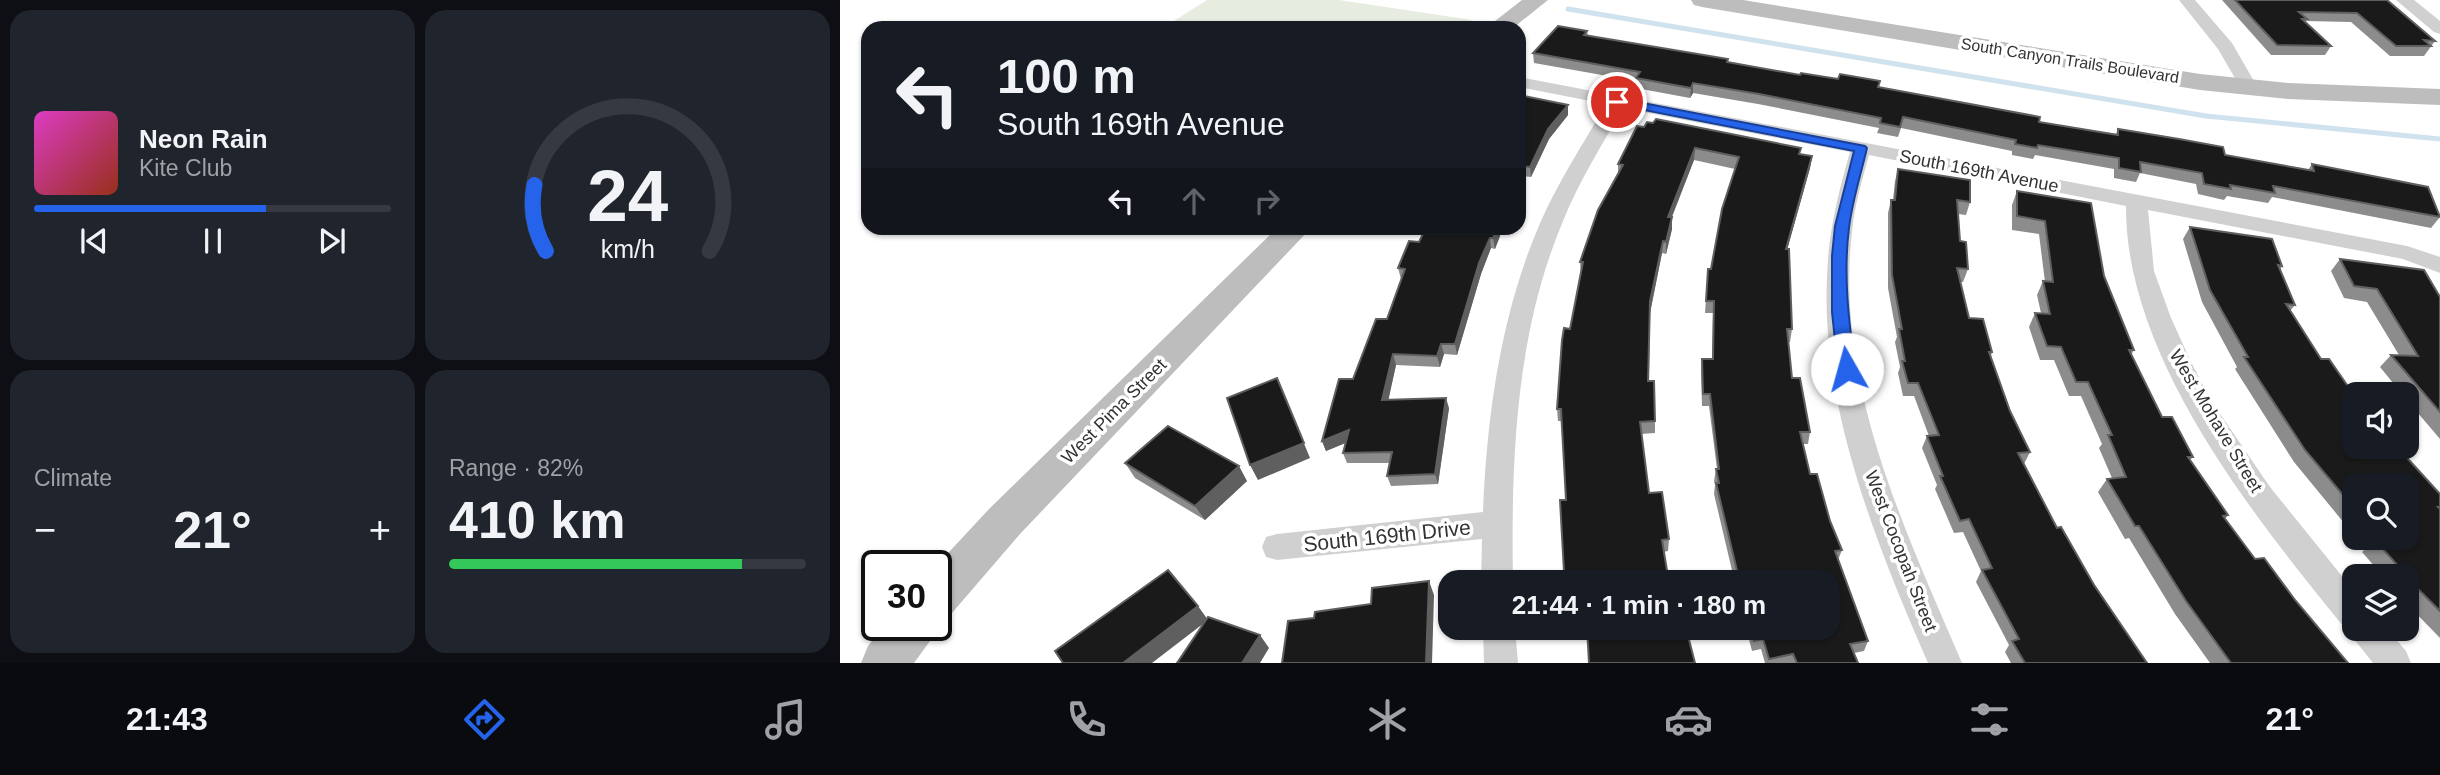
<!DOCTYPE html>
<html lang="en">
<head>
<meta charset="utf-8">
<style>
  :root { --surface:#171b24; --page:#20242c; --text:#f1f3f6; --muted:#9ea1a6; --line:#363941; --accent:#2563eb }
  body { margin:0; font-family:Helvetica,sans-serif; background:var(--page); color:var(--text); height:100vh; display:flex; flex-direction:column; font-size:26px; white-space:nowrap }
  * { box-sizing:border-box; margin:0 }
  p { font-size:23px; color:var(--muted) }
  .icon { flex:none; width:38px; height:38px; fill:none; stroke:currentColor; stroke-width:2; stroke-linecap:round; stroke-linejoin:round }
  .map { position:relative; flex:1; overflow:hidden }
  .sheet { display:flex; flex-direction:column; gap:10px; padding:10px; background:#0d0f14; width:840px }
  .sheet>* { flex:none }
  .guide { position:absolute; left:21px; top:21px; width:665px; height:214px; border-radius:21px; box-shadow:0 2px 5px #0004; background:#171b24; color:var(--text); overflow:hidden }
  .tools { position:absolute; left:1502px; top:382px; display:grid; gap:14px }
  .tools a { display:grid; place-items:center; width:77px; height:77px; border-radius:14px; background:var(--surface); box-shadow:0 2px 5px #0004; font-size:35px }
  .speed { position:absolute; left:21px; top:550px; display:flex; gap:14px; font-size:35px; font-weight:700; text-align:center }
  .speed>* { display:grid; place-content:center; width:91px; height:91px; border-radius:50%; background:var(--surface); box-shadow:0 2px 5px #0004; line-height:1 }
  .speed .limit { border:4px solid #111; border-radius:10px; background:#fff; color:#111 }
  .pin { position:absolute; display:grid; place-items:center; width:60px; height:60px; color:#fff; margin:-30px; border:4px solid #fff; border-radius:50%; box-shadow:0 2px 7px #0007 }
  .me { position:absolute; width:77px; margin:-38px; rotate:353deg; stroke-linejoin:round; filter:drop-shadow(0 0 5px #0008) }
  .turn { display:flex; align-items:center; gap:24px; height:147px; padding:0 21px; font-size:32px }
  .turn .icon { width:91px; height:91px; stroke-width:2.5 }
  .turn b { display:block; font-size:49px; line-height:60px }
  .lanes { display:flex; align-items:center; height:66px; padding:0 21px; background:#0003; justify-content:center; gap:35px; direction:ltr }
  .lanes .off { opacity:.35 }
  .big { font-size:52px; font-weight:600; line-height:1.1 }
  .sheet .widget { flex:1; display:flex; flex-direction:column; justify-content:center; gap:10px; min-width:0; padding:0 24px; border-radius:21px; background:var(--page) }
  .sheet .dial { align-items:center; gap:0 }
  .dial svg { height:182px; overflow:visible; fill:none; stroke:var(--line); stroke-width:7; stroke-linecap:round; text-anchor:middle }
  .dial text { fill:var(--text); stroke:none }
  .song { display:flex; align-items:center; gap:21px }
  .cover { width:84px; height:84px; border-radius:10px; background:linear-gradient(135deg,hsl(310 70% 55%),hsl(10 70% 35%)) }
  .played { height:7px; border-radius:4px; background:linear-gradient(90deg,var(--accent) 65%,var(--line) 65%) }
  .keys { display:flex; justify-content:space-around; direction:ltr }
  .heat { display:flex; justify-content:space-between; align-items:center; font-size:38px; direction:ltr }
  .charge { height:10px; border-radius:5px; background:linear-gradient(90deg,#34c759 82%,var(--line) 0) }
  .sheet .tiles { flex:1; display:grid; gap:10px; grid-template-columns:repeat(2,1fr) }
  .trip { position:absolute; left:598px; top:570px; width:402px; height:70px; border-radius:21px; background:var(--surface); box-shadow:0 2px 5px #0004; font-weight:600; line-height:70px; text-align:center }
  .menu { display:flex; height:112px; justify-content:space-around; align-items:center; background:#090b0e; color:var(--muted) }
  .menu .icon { width:49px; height:49px }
  .menu .active { color:var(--accent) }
  .menu b { font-size:32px; color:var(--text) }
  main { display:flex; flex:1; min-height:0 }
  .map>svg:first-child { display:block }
  .green { fill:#e6ecdf }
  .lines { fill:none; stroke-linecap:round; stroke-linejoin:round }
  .stream { stroke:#cfe2ee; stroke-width:5 }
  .street { fill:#d0d0d0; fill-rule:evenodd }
  .secondary { fill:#bdbdbd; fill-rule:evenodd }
  .wall { fill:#8c8c8c }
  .shaded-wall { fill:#5f5f5f }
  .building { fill:#1a1a1a; stroke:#5f5f5f; stroke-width:2 }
  .route { fill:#2563eb; stroke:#184099; stroke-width:2 }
  .labels { text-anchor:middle; stroke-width:7; stroke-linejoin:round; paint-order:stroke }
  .far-street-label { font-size:16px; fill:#333; stroke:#fff }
  .street-label { font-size:18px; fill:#333; stroke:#fff }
  .near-street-label { font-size:21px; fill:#333; stroke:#fff }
</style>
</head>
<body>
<main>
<section class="sheet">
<div class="tiles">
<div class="widget">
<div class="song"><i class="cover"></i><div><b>Neon Rain</b><p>Kite Club</p></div></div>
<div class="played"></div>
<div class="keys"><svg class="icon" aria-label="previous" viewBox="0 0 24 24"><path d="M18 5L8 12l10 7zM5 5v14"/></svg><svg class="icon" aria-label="pause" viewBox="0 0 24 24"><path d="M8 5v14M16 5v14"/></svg><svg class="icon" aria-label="next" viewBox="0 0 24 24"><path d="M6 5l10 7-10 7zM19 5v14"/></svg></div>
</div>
<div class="widget dial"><svg viewBox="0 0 100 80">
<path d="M14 69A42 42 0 1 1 86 69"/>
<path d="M14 69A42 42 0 0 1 9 40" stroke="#2563eb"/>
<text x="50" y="56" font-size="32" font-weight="700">24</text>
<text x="50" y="72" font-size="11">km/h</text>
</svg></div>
<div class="widget"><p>Climate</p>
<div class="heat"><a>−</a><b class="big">21°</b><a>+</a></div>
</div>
<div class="widget"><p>Range · 82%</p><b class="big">410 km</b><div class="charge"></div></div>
</div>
</section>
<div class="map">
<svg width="1600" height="663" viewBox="0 0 1600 663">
  <rect width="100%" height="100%" fill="#fff"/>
  <polygon class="green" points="367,0 499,0 632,20 624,28 323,28"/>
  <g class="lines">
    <polyline class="stream" points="728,9 1366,116 1600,139"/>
    <g class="street">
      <polygon points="1339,0 1355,0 1392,43 1418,88 1415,92 1403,92 1378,49"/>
      <polygon points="1556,0 1574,0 1600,21 1600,34 1594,32"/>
      <path d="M679,77L1567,246L1600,257V273L1563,259L1308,210L1314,271L1331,318L1352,364L1372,402L1430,487L1514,591V628H1546L1566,651L1571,663H1533L1514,639L1509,628L1503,626C1412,514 1285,356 1286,206L1029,155C1023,178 1016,200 1013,223C992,378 1063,525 1122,663H1088C1037,546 981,408 987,278C988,234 998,194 1010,152L783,108C762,145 739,181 723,221C675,335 671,461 673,583H641L642,539L437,560L426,557L422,547L426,537L437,534L643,512C647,414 661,312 701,221C719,180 744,143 766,104L679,87Z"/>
      <polygon points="643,628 675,628 678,663 644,663"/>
    </g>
    <g class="secondary">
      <polygon points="682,0 708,0 673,28 646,28"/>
      <polygon points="851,0 903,0 1360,74 1448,83 1600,89 1600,105 1448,99 1360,90 862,7 854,5"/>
      <polygon points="437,228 471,228 180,534 112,613 96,619 96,566 150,508"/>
      <polygon points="96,623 97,625 90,641 74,663 21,663 28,646 45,625"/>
    </g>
  </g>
  <g class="wall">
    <polygon points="1382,0 1547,0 1595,41 1584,56 1550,56 1511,22 1465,21 1491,46 1485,55 1431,55"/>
    <polygon points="747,31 748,36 960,75 1038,87 1199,122 1276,134 1278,129 1385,155 1468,170 1472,164 1600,217 1591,228 1432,197 1428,203 1387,196 1384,200 1358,194 1356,184 1300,173 1296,182 1274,178 1274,169 1195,155 1193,159 1172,155 1172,151 1061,128 1058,137 1037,133 1039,128 918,104 853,93 850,98 796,88 796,81 694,63 693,53"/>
    <polygon points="679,95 728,105 728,115 709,139 691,177 682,176 679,183"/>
    <polygon points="797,126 972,156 970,168 947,249 952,329 950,342 948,342 952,378 970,432 968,444 963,444 970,474 1002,550 998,560 1028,641 1024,651 1014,653 1018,663 925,663 921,649 912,651 906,628 989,628 989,583 895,583 874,494 875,485 874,481 876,469 877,469 869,406 862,406 861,371 862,359 872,359 873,313 865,313 868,269 871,269 895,169 854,160 832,217 832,229 826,254 822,253 810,313 809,381 815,421 815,433 801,434 809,493 829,539 828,551 724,572 726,500 722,421 718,421 717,409 730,329 741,274 740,262 778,174 778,164"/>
    <polygon points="1058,169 1130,202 1126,215 1118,214 1120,241 1128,269 1123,282 1120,282 1129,318 1152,352 1151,356 1170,411 1190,452 1184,464 1217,528 1307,663 1171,663 1165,652 1169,645 1136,582 1141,571 1123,532 1114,533 1095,489 1097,485 1082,448 1087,436 1089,436 1074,396 1063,396 1058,373 1060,367 1055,342 1057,337 1048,288 1048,213 1051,200 1053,200 1055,181"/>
    <polygon points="1177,191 1264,276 1294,350 1291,355 1322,417 1353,457 1350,460 1388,515 1385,519 1415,559 1455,600 1508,663 1370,663 1335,614 1289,538 1285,539 1258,492 1267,479 1272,478 1259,448 1262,444 1241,396 1229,396 1214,360 1200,360 1189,327 1195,313 1201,313 1197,295 1203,281 1205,282 1199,234 1172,230 1172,205"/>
    <polygon points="1350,227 1442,266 1440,270 1455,305 1450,311 1514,446 1569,460 1600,494 1600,638 1566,603 1566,576 1543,576 1522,552 1525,549 1516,537 1566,537 1514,485 1514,535 1454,462 1395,369 1397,367 1362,302 1343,239"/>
    <polygon points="663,228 655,249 651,248 641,274 617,355 604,354 600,367 556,365 548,400 609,408 598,484 551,486 547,476 550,463 507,463 503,453 505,443 486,451 482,441 513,379 547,319 561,279 558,268 579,242"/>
    <polygon points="1500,259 1600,297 1600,439 1566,399 1566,394 1562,394 1540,367 1551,355 1559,355 1527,302 1504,298 1491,271"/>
    <polygon points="285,463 407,481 365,520 295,478"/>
  </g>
  <g class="shaded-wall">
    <polygon points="853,83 853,93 850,98 851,88"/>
    <polygon points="728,105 728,115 709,139 691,177 690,167 708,129"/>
    <polygon points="855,148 854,160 827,229 828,217"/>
    <polygon points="972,156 970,168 944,261 946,249"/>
    <polygon points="680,166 682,176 679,183 679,169"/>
    <polygon points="832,217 832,229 826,254 826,242"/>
    <polygon points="657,228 663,228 655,249 653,238"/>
    <polygon points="650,238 651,248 641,274 617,355 615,344 639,263"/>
    <polygon points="823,241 822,253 810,313 810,301"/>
    <polygon points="601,344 604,354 600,367 597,356"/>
    <polygon points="553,354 556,365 546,411 542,400"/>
    <polygon points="437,378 470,458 418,480 410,465"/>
    <polygon points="606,398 609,408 598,484 595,474"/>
    <polygon points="509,430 513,440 486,451 482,441"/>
    <polygon points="399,466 407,481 365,520 355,506"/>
    <polygon points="589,581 594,595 592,663 586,663"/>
    <polygon points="358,606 368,620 312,663 283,663"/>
    <polygon points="420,635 429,648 420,663 402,663"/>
  </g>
  <g class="building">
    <polygon points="1395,0 1547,0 1595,41 1584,40 1591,46 1556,46 1517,13 1459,12 1467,19 1462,19 1491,46 1437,45"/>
    <polygon points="718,26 747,31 744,35 888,59 887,62 960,75 961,73 998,79 1000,74 1040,81 1038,87 1200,117 1199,122 1278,135 1278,129 1339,139 1383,147 1385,155 1474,171 1472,164 1588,187 1600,217 1433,186 1435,193 1390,185 1391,189 1364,184 1362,173 1300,162 1301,172 1279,168 1279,158 1198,145 1197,148 1175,144 1176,140 1063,117 1060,127 1040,123 1041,118 919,94 853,83 851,88 796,78 800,72 693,53"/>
    <polygon points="679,95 728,105 708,129 690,167 680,166 679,169"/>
    <polygon points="816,119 961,148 959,154 972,156 946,249 949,249 952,329 947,329 952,378 960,378 970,432 960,432 970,474 977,474 990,521 1002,550 995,551 1028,641 1010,644 1018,663 957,663 953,654 929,659 923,639 914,641 911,628 989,628 989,583 900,583 876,483 879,483 876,469 879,469 870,394 863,394 862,359 873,359 874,301 866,301 868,269 871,269 882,209 899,157 855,148 828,217 832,217 826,242 823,241 810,301 808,381 814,381 815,421 800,422 809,493 822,492 829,539 822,540 829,583 721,583 720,572 724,572 720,500 726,500 721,409 717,409 722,340 724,328 730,329 743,262 740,262 758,210 783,165 778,164 797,126 804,127 807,122 813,123"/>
    <polygon points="1058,169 1130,180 1130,202 1117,200 1120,241 1126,242 1128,269 1117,268 1129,318 1143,319 1152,352 1149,352 1170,411 1190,452 1178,453 1217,528 1221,527 1254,585 1307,663 1185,663 1172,641 1179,639 1142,570 1152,568 1129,519 1120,521 1100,476 1103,476 1087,436 1099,435 1078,383 1068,383 1062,361 1065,361 1059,329 1062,329 1052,275 1051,200 1055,200"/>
    <polygon points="1177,191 1251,203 1264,276 1294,350 1289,350 1322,417 1332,417 1353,457 1348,457 1388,515 1383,516 1415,559 1424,558 1455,600 1508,663 1391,663 1346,601 1299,526 1295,526 1267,479 1286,477 1268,435 1272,435 1248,382 1236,382 1221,347 1207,346 1195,313 1210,314 1203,281 1213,282 1205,221 1177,216"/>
    <polygon points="1350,227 1432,239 1442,266 1438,265 1455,305 1446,304 1481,359 1489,359 1514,395 1514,446 1558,446 1569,460 1600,494 1600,507 1598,507 1600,509 1600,611 1580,591 1535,540 1540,539 1538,537 1566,537 1566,485 1514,485 1514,508 1465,450 1404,357 1408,357 1370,290"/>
    <polygon points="586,228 657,228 653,238 650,238 639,263 615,344 601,344 597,356 553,354 542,400 606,398 595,474 547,476 552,452 503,453 509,430 482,441 499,379 513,379 536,319 547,319 565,269 558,268 569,241 579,242"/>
    <polygon points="1500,259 1584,270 1600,297 1600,412 1551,355 1578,356 1537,289 1514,286"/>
    <polygon points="437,378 464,443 410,465 387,398"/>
    <polygon points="328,426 399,466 355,506 285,463"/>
    <polygon points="328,570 358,606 283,663 223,663 215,651"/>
    <polygon points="589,581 586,663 442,663 448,621 474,618 475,612 531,604 532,588"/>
    <polygon points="368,617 420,635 402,663 337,663"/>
    <polygon points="747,628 846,628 855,663 749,663"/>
  </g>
  <path class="route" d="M777,98L1025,146L1027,148C1021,174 1012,201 1009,228C1003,275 1009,322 1015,369L1013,373L1007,375L998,369L992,312V256L995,226L1014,151L773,104V99Z"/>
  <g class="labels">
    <g class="far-street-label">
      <text transform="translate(1230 60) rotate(9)" y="6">South Canyon Trails Boulevard</text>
    </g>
    <g class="street-label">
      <text transform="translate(1139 171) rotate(11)" y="6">South 169th Avenue</text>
      <text transform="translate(274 411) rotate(-45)" y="6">West Pima Street</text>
      <text transform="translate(1376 421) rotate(59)" y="6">West Mohave Street</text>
      <text transform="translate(1061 551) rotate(69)" y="6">West Cocopah Street</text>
    </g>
    <g class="near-street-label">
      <text transform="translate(547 536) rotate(-6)" y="7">South 169th Drive</text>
    </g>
  </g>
</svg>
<div class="tools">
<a><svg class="icon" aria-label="sound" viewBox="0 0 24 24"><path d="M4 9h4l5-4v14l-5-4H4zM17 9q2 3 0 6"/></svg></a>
<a><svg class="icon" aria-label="search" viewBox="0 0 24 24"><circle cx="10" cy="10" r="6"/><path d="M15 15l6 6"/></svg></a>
<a><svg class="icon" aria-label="layers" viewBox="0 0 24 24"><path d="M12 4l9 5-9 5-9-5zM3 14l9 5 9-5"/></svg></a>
</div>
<div class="speed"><div class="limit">30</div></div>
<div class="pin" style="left:777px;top:102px;background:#d93025"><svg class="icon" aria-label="arrive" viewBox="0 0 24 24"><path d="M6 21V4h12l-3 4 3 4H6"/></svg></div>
<svg class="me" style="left:1007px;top:369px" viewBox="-20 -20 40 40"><circle r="19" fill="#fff"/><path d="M0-13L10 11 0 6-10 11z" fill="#2563eb"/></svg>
<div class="trip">21:44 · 1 min · 180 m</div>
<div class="guide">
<div class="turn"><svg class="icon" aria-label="left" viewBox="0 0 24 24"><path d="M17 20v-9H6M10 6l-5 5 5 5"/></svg><div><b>100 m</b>South 169th Avenue</div></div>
<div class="lanes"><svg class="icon" aria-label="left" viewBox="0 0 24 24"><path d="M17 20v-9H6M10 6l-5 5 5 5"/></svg><svg class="icon off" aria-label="ahead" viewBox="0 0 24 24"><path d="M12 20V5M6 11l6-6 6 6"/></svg><svg class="icon off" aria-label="right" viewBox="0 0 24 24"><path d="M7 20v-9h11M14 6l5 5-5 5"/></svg></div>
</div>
</div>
</main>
<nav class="menu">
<b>21:43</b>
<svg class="icon active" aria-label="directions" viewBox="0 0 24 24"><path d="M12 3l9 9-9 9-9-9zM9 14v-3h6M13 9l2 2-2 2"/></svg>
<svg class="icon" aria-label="music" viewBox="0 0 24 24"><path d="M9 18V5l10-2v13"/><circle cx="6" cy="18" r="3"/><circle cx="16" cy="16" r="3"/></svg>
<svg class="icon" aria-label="phone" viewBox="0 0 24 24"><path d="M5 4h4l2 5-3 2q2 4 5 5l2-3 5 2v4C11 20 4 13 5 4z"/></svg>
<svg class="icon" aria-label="climate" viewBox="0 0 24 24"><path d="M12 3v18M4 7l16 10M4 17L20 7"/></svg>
<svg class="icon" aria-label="car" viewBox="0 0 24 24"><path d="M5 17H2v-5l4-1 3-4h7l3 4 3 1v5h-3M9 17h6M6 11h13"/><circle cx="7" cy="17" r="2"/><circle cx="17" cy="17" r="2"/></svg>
<svg class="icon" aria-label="filters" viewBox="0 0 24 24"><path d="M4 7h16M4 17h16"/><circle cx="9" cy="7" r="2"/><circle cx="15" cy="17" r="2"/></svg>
<b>21°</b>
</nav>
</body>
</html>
